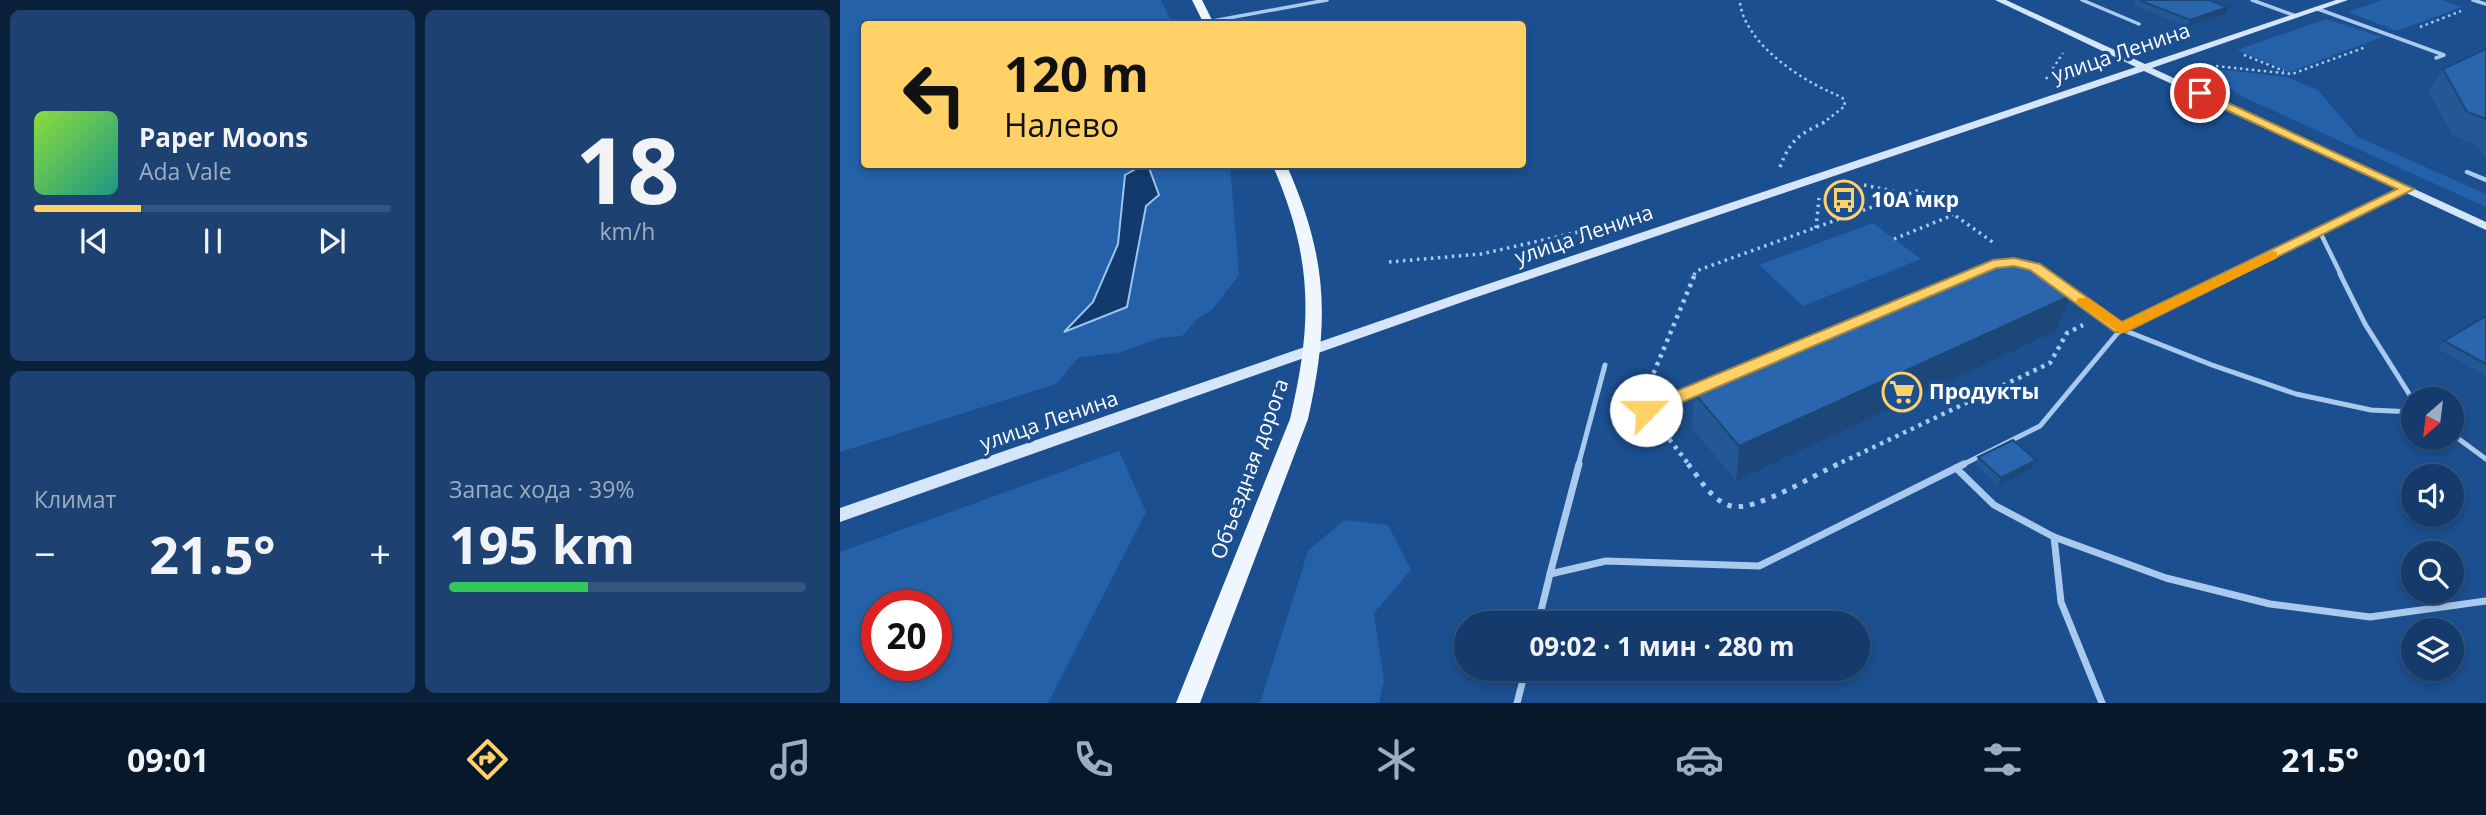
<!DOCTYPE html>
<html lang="ru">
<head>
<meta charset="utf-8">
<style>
  :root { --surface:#143b6b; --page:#1d4271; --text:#f1f3f6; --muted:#9dadc1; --line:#33557e; --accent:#ffd166 }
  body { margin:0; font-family:"Open Sans",sans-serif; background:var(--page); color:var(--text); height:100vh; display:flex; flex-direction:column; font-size:26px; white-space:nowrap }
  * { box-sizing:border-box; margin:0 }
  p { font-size:23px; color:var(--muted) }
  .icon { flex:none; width:38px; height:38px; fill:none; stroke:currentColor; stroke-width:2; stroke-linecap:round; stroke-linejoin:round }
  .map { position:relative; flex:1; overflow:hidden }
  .panel { display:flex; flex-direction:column; gap:10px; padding:10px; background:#0b203b; width:840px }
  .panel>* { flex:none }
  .guide { position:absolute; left:21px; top:21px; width:665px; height:147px; border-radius:7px; box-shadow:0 4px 10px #0003,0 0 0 2px var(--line); background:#ffd166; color:#111; overflow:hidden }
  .needle { width:46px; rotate:208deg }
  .tools { position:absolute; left:1561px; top:387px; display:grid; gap:14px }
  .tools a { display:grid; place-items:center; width:63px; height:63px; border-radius:50%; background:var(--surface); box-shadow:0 4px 10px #0003,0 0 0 2px var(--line); font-size:35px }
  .speed { position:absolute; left:21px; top:590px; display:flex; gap:14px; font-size:35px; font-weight:700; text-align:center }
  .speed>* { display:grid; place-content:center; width:91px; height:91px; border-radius:50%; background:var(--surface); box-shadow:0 4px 10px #0003,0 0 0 2px var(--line); line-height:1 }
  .speed .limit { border:10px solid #d22; background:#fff; color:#111 }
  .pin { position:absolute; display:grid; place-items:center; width:60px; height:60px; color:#fff; margin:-30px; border:4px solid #fff; border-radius:50%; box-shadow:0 2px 7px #0007 }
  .me { position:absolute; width:77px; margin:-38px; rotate:67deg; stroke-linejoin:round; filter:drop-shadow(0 0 5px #0008) }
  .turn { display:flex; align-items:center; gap:24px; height:147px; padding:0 28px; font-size:32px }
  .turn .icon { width:91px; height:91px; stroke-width:2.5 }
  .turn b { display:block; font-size:49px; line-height:60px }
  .big { font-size:52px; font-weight:700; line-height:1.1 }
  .panel .tile { flex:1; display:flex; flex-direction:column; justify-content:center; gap:10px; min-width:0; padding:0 24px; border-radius:10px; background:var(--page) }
  .panel .dial { align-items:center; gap:0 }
  .dial b { font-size:91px; line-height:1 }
  .song { display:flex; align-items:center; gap:21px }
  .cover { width:84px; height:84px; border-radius:10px; background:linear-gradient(135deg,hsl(90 70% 55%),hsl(170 70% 35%)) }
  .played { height:7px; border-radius:4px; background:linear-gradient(90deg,var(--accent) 30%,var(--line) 30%) }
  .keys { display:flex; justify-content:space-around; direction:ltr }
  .heat { display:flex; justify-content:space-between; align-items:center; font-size:38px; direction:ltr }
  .charge { height:10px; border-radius:5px; background:linear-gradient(90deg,#34c759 39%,var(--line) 0) }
  .panel .tiles { flex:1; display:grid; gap:10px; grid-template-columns:repeat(2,1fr) }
  .trip { position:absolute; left:614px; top:611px; width:416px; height:70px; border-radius:35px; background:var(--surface); box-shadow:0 4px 10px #0003,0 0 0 2px var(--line); font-weight:700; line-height:70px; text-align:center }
  .dock { display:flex; height:112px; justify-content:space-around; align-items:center; background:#08182b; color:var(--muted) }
  .dock .icon { width:49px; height:49px }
  .dock .selected { color:var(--accent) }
  .dock b { font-size:32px; color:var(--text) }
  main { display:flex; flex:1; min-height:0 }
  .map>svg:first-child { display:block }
  .green { fill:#2461a8; fill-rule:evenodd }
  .water { fill:#123a6d; stroke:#9cc4f0; stroke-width:2 }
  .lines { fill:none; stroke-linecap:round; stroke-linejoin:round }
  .path-far3 { stroke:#a9c9ee; stroke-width:2.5; stroke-dasharray:2.5 3.5; stroke-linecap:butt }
  .path-far2 { stroke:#a9c9ee; stroke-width:3.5; stroke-dasharray:2.5 4.5; stroke-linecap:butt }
  .path-far1 { stroke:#a9c9ee; stroke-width:4.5; stroke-dasharray:3.5 5; stroke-linecap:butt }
  .path { stroke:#a9c9ee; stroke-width:5; stroke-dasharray:4.5 7; stroke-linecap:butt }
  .lane-far3 { stroke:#a9c9ee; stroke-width:3.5 }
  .lane-far2 { stroke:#a9c9ee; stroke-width:4.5 }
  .lane-far1 { stroke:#a9c9ee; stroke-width:5 }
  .lane { stroke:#a9c9ee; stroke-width:7 }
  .secondary { fill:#d6e6fa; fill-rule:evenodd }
  .primary { fill:#f0f6ff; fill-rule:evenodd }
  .wall { fill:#245895 }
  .shaded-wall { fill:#1d4779 }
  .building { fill:#2a66ad; stroke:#1d4779; stroke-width:2 }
  .route { fill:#ffd166; stroke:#a68842; stroke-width:2 }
  .slow { fill:#f59e0b }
  .labels { text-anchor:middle; stroke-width:7; stroke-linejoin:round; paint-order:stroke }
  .street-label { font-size:21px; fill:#fff; stroke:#1b4f8f }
  .poi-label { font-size:21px; font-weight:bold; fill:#fff; stroke:#1b4f8f; text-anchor:start }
</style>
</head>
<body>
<main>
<section class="panel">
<div class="tiles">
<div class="tile">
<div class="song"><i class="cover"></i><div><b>Paper Moons</b><p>Ada Vale</p></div></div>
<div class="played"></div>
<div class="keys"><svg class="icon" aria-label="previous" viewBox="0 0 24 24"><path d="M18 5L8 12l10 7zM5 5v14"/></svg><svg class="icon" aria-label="pause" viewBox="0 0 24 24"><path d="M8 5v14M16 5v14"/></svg><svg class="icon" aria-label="next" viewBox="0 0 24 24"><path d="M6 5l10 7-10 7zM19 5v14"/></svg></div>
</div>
<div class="tile dial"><b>18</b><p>km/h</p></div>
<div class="tile"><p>Климат</p>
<div class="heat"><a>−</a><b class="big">21.5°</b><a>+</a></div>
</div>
<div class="tile"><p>Запас хода · 39%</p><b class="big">195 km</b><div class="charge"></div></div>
</div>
</section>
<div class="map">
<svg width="1646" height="703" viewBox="0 0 1646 703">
  <rect width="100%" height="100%" fill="#1b4f8f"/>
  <g class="green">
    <polygon points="0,0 321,0 332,24 24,24 24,164 303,165 285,175 278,244 253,302 226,331 287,307 306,206 319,194 308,165 390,165 399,275 372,310 358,318 342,336 320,338 278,353 239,357 216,384 0,452"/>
    <polygon points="1542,0 1601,0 1622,7 1557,31 1508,12"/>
    <polygon points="1486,19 1542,37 1449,72 1397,50"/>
    <polygon points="1377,69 1446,77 1478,90 1518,137 1646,194 1646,207 1401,96 1367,72"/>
    <polygon points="1033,223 1081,259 963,306 919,265"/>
    <path d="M279,451L306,512L208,703H0V552ZM37,606H96V665H37Z"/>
    <polygon points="504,520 548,525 571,570 534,613 544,681 539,703 420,703 468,551"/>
  </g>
  <polygon class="water" points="303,165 308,165 319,195 306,206 287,307 224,332 253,302 278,244 285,175"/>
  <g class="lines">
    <g class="path-far3">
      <path d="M900,3C905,38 945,68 974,84C984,90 994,93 1004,99L1005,106L983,123"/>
      <polyline points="1580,27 1621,11"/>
      <polyline points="1404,55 1444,71"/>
      <polyline points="1376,66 1452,74 1526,47"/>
      <polyline points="1206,79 1223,53"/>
    </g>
    <g class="path-far2">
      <path d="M940,167C951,138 960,134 987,121"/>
      <polyline points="1024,185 1067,194"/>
      <polyline points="976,228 979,198"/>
      <polyline points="1054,239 1113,215"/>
      <polyline points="549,262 641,254 743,231"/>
      <polyline points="854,275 856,271 1079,190 1154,243"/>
    </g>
    <g class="path-far1">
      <polyline points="807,389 855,274"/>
      <polyline points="819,426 850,466"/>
      <polyline points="994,466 1210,363 1227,333 1243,325"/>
    </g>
    <path class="path" d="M848,464C860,479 872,501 891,506C915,512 974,475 998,464"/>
    <g class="lane-far3">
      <polyline points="1242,0 1299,24"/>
      <polyline points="1412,0 1456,16"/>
      <polyline points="1633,0 1646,4"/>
      <polyline points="1478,9 1604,55 1596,58"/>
      <polyline points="367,22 487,0"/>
    </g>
    <g class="lane-far2">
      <polyline points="1627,172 1646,180"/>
      <polyline points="1480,232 1501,275"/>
      <polyline points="1180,264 1195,267 1207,275"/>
      <polyline points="1126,275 1153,264 1170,262"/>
      <polyline points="1391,275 1567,189"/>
    </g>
    <g class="lane-far1">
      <polyline points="1204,274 1281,329 1372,365 1456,394 1531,410 1573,412"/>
      <polyline points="1500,274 1525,324 1573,400"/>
      <polyline points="806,410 1130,274"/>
      <polyline points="1612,434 1646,459"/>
      <polyline points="738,466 765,365"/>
      <polyline points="1120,466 1200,426 1281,329 1394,274"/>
    </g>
    <g class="lane">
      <polyline points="1116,468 1154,505 1214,537 1326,578 1430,604 1530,617 1646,601"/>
      <polyline points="1214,537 1221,602 1262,703"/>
      <polyline points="710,574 739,464"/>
      <polyline points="698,623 710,574 766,561 919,566 1124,464"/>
      <polyline points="677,703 686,668"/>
    </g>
    <polygon class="secondary" points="1155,0 1166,0 1305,64 1496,0 1508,0 1312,68 1646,222 1646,230 1304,71 628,300 0,522 0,508 618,294 1296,67"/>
    <g class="primary">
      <polygon points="352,0 362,0 374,24 364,24"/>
      <path d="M432,164H446C488,257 490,321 468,419L360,703H336L450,419C473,322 473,257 432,164Z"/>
    </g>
  </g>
  <g class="wall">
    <polygon points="1295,0 1369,0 1386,14 1347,27 1293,5"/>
    <polygon points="1646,49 1646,158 1636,145 1612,135 1589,91 1603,69"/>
    <polygon points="1646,316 1646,376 1598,349 1604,341"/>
    <polygon points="1216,331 896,481 852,428 854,393"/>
    <polygon points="1138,457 1196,460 1192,468 1158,486 1136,465"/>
  </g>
  <g class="shaded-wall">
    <polygon points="1388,7 1386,14 1347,27 1350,20"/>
    <polygon points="1230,296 1216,331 896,481 899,446"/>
    <polygon points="1196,460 1192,468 1158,486 1161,478"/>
  </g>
  <g class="building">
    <polygon points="1299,0 1369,0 1388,7 1350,20"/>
    <polygon points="1646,49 1646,119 1627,112 1603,69"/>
    <polygon points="1176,258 1230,296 899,446 854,393"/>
    <polygon points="1646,316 1646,364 1604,341"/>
    <polygon points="1173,440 1196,460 1161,478 1138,457"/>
  </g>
  <polygon class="route" points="1360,90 1574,189 1286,332 1275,332 1190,270 1174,266 1156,268 812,415 800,415 797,410 800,406 1153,260 1174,258 1200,264 1282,322 1557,189 1356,96 1355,93"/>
  <polygon class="slow" points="1432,251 1437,252 1437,258 1281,334 1236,302 1238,298 1248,298 1282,322"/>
  <defs>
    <symbol id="bus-ring" viewBox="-11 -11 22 22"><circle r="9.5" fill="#1b4f8f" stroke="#ffd166" stroke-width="1.5"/><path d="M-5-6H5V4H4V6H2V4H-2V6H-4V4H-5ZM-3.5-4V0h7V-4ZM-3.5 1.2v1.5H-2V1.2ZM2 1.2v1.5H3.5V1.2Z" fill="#ffd166"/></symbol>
    <symbol id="supermarket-ring" viewBox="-11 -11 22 22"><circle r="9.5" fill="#1b4f8f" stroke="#ffd166" stroke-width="1.5"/><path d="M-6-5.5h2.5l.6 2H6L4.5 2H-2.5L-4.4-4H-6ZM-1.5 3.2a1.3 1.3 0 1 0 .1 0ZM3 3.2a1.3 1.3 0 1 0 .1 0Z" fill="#ffd166"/></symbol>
  </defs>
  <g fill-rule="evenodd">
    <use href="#bus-ring" x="982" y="178" width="44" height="44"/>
    <use href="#supermarket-ring" x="1040" y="370" width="44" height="44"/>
  </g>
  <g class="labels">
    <g class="street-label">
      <text transform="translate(1281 53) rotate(-19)" y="7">улица Ленина</text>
      <text transform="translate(744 235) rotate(-19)" y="7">улица Ленина</text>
      <text transform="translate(209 421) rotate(-19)" y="7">улица Ленина</text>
      <text transform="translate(410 469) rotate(-70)" y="7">Объездная дорога</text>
    </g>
    <g class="poi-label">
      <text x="1031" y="207">10А мкр</text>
      <text x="1089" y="399">Продукты</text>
    </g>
  </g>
</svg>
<div class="tools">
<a><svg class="needle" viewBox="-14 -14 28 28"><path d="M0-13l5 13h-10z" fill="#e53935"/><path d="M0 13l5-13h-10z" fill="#9dadc1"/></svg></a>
<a><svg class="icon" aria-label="sound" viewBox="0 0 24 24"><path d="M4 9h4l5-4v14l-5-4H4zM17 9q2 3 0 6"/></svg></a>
<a><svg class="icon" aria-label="search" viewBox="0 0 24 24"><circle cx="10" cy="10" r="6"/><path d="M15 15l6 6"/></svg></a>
<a><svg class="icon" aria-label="layers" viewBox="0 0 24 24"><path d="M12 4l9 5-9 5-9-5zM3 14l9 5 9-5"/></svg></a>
</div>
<div class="speed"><div class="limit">20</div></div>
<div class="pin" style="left:1360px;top:93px;background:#d93025"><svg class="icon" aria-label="arrive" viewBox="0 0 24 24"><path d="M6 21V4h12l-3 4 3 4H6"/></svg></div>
<svg class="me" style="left:806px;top:410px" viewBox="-20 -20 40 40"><circle r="19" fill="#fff"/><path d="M0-13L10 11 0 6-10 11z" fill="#ffd166"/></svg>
<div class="trip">09:02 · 1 мин · 280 m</div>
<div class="guide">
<div class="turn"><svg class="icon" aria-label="left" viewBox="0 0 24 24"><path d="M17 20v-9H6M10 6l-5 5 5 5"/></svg><div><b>120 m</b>Налево</div></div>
</div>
</div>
</main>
<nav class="dock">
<b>09:01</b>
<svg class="icon selected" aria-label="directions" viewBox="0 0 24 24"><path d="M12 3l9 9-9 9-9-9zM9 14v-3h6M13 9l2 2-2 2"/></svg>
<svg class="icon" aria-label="music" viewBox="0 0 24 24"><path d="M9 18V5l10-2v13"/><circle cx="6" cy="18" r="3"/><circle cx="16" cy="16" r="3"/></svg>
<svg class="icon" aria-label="phone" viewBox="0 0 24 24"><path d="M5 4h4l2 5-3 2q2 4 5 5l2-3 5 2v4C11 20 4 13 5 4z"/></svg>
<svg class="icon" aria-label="climate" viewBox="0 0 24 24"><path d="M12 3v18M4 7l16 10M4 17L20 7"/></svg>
<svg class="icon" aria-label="car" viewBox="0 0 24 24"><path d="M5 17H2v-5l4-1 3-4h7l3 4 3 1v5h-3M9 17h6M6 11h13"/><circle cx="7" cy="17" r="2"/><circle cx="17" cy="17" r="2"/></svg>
<svg class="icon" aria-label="filters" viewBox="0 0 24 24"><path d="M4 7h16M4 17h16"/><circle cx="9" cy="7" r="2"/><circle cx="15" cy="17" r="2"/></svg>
<b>21.5°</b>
</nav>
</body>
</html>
